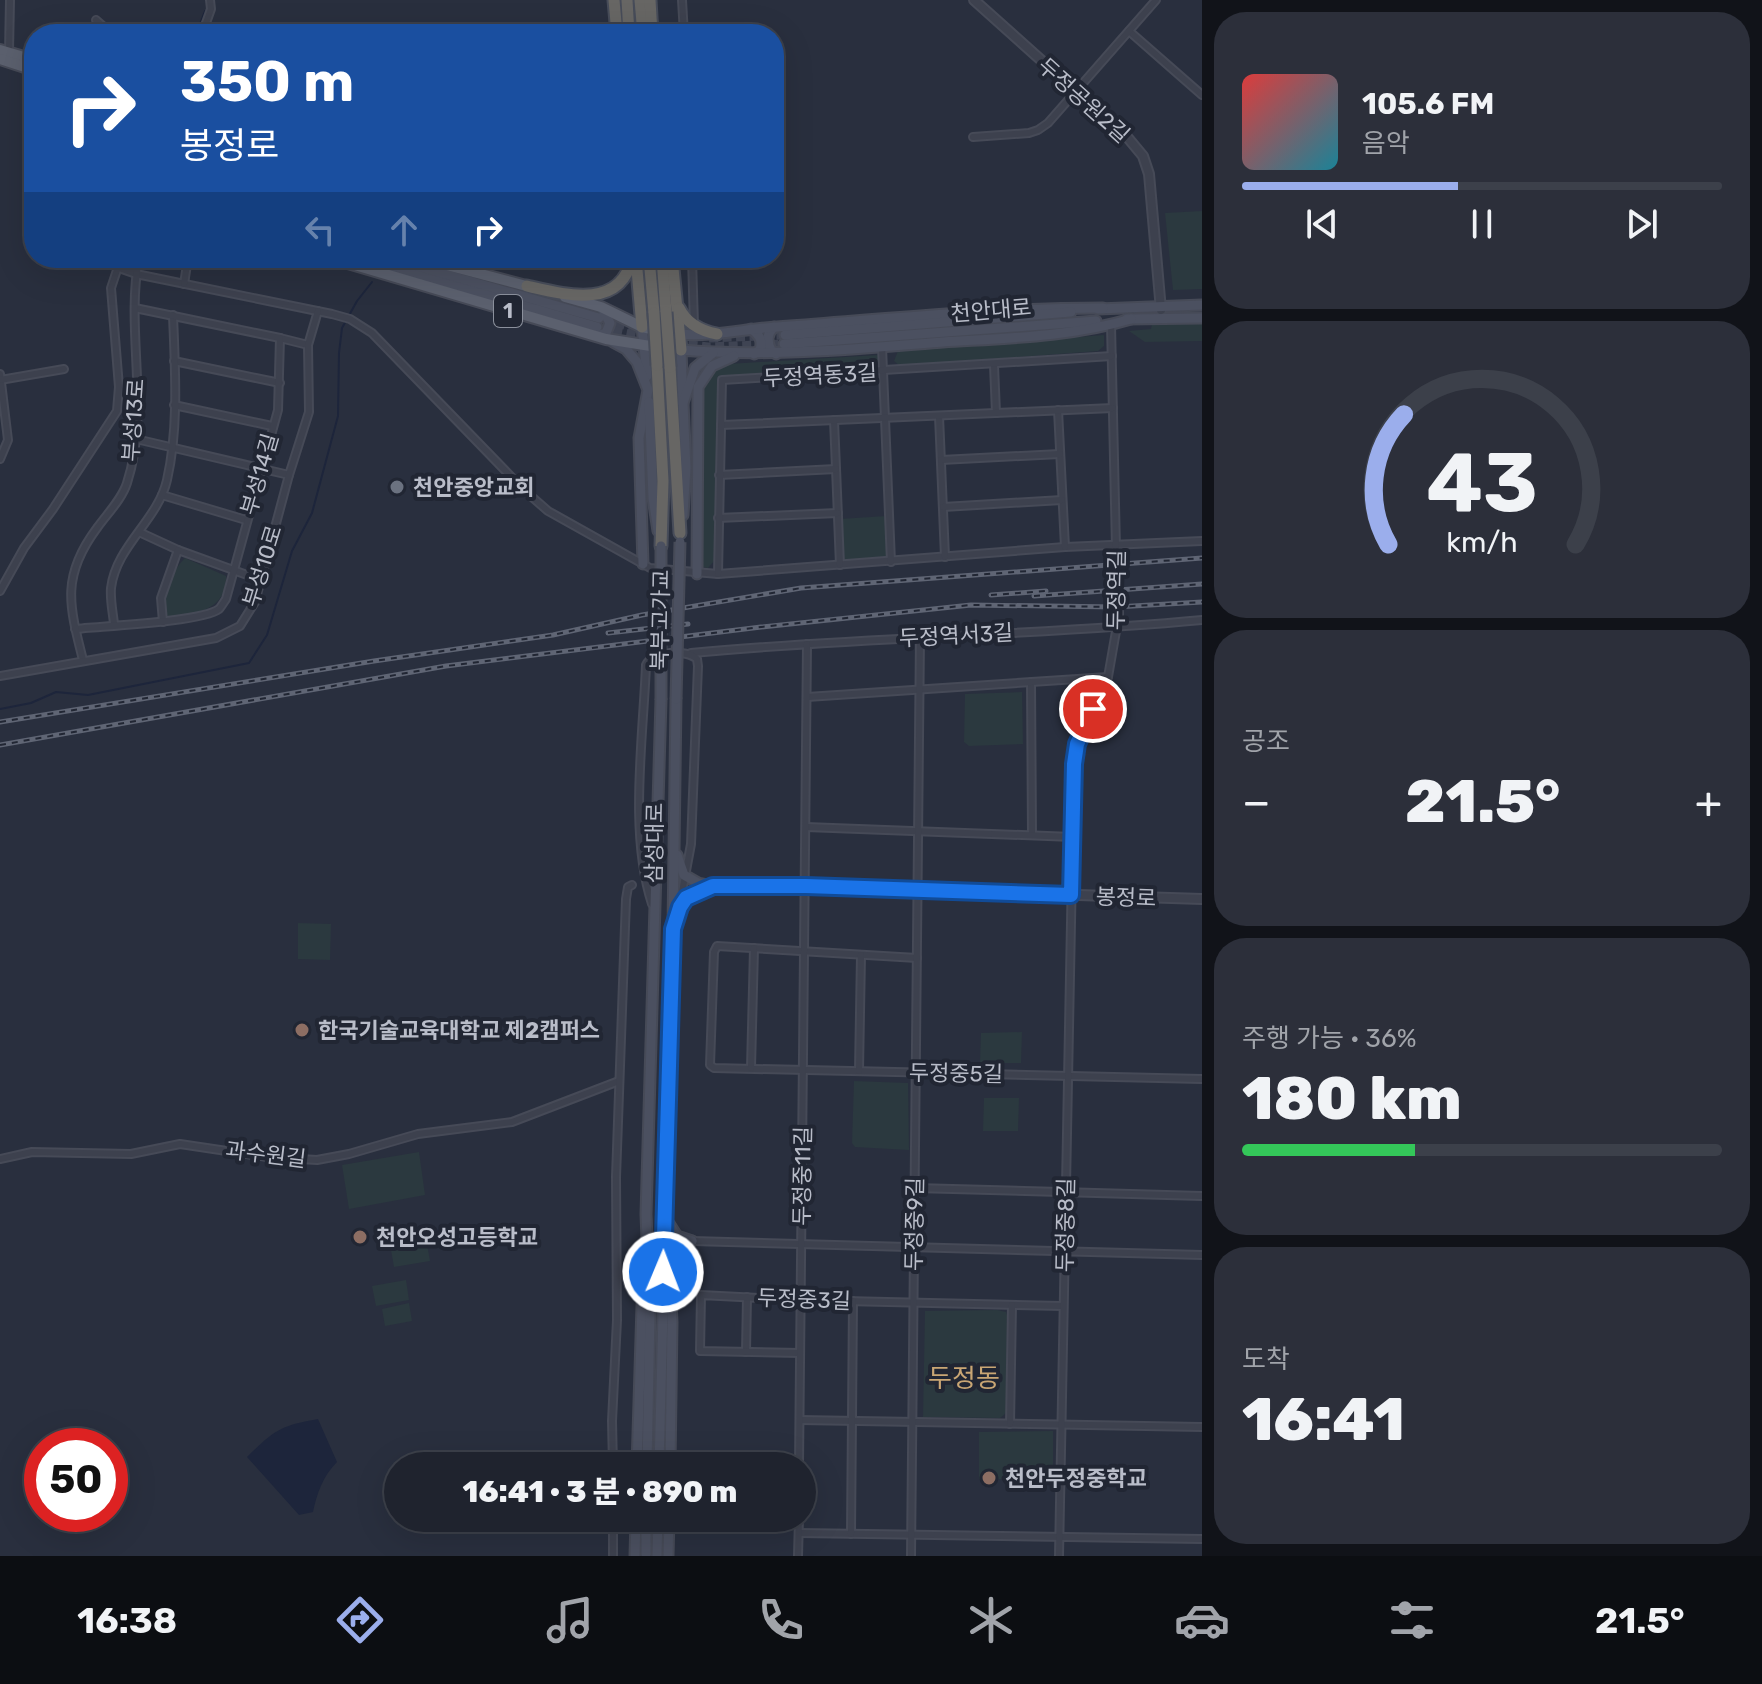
<!DOCTYPE html>
<html lang="ko">
<head>
<meta charset="utf-8">
<style>
  :root { --surface:#1f232e; --page:#2c2f3a; --text:#f1f3f6; --muted:#a1a4aa; --line:#3c404a; --accent:#9baeec }
  body { margin:0; font-family:Rubik,"Noto Sans KR",sans-serif; background:var(--page); color:var(--text); height:100vh; display:flex; flex-direction:column; font-size:30px; white-space:nowrap }
  * { box-sizing:border-box; margin:0 }
  p { font-size:26px; color:var(--muted) }
  .icon { flex:none; width:44px; height:44px; fill:none; stroke:currentColor; stroke-width:2; stroke-linecap:round; stroke-linejoin:round }
  .map { position:relative; flex:1; overflow:hidden }
  .sheet { display:flex; flex-direction:column; gap:12px; padding:12px; background:#111319; width:560px }
  .sheet>* { flex:none }
  .top-card { position:absolute; left:24px; top:24px; width:760px; height:244px; border-radius:32px; box-shadow:0 8px 32px #0002,0 0 0 2px var(--line); background:#1a4fa0; color:#fff; overflow:hidden }
  .speed { position:absolute; left:24px; top:1428px; display:flex; gap:16px; font-size:40px; font-weight:700; text-align:center }
  .speed>* { display:grid; place-content:center; width:104px; height:104px; border-radius:50%; background:var(--surface); box-shadow:0 8px 32px #0002,0 0 0 2px var(--line); line-height:1 }
  .speed .limit { border:12px solid #d22; background:#fff; color:#111 }
  .pin { position:absolute; display:grid; place-items:center; width:68px; height:68px; color:#fff; margin:-34px; border:4px solid #fff; border-radius:50%; box-shadow:0 2px 8px #0007 }
  .me { position:absolute; width:88px; margin:-44px; rotate:1deg; stroke-linejoin:round; filter:drop-shadow(0 0 6px #0008) }
  .turn { display:flex; align-items:center; gap:28px; height:168px; padding:0 24px; font-size:36px }
  .turn .icon { width:104px; height:104px; stroke-width:2.5 }
  .turn b { display:block; font-size:56px; line-height:68px }
  .lanes { display:flex; align-items:center; height:76px; padding:0 24px; background:#0003; justify-content:center; gap:40px; direction:ltr }
  .lanes .off { opacity:.35 }
  .big { font-size:60px; font-weight:800; line-height:1.1 }
  .sheet .card { flex:1; display:flex; flex-direction:column; justify-content:center; gap:12px; min-width:0; padding:0 28px; border-radius:32px; background:var(--page) }
  .sheet .dial { align-items:center; gap:0 }
  .dial svg { height:208px; overflow:visible; fill:none; stroke:var(--line); stroke-width:7; stroke-linecap:round; text-anchor:middle }
  .dial text { fill:var(--text); stroke:none }
  .song { display:flex; align-items:center; gap:24px }
  .cover { width:96px; height:96px; border-radius:12px; background:linear-gradient(135deg,hsl(0 70% 55%),hsl(190 70% 35%)) }
  .played { height:8px; border-radius:4px; background:linear-gradient(90deg,var(--accent) 45%,var(--line) 45%) }
  .keys { display:flex; justify-content:space-around; direction:ltr }
  .heat { display:flex; justify-content:space-between; align-items:center; font-size:44px; direction:ltr }
  .charge { height:12px; border-radius:6px; background:linear-gradient(90deg,#34c759 36%,var(--line) 0) }
  .trip { position:absolute; left:384px; top:1452px; width:432px; height:80px; border-radius:40px; background:var(--surface); box-shadow:0 8px 32px #0002,0 0 0 2px var(--line); font-weight:800; line-height:80px; text-align:center }
  .tabs { display:flex; height:128px; justify-content:space-around; align-items:center; background:#0c0e12; color:var(--muted) }
  .tabs .icon { width:56px; height:56px }
  .tabs .selected { color:var(--accent) }
  .tabs b { font-size:36px; color:var(--text) }
  main { display:flex; flex:1; min-height:0 }
  .map>svg:first-child { display:block }
  .green { fill:#2b393f }
  .water { fill:#1d253b }
  .lines { fill:none; stroke-linecap:round; stroke-linejoin:round }
  .stream { stroke:#1d253b; stroke-width:2 }
  .secondary-tunnel { stroke:#3f4453; stroke-width:9; stroke-dasharray:9 4.5; stroke-linecap:butt }
  .minor-casing { stroke:#464a57; stroke-width:10 }
  .tertiary-casing { stroke:#464a57; stroke-width:12 }
  .secondary-casing { stroke:#464a57; stroke-width:13 }
  .primary-casing { stroke:#464a57; stroke-width:14 }
  .trunk-casing { stroke:#474c59; stroke-width:15 }
  .minor { stroke:#3d414e; stroke-width:6 }
  .tertiary { stroke:#3d414e; stroke-width:8 }
  .secondary { stroke:#4b5060; stroke-width:9 }
  .primary { stroke:#5b606e; stroke-width:10 }
  .trunk { stroke:#676664; stroke-width:11 }
  .rail-casing { stroke:#5f6574; stroke-width:5 }
  .rail { stroke:#212633; stroke-width:2; stroke-dasharray:6; stroke-linecap:butt }
  .minor-bridge-casing { stroke:#464a57; stroke-width:10; stroke-linecap:butt }
  .secondary-bridge-casing { stroke:#464a57; stroke-width:13; stroke-linecap:butt }
  .trunk-bridge-casing { stroke:#474c59; stroke-width:15; stroke-linecap:butt }
  .minor-bridge { stroke:#3d414e; stroke-width:6 }
  .secondary-bridge { stroke:#4b5060; stroke-width:9 }
  .trunk-bridge { stroke:#676664; stroke-width:11 }
  .route-casing { stroke:#114b97; stroke-width:20 }
  .route { stroke:#1a73e8; stroke-width:14 }
  .worship-dot { fill:#6b7280; stroke:#212633; stroke-width:3 }
  .education-dot { fill:#8d6e63; stroke:#212633; stroke-width:3 }
  .labels { text-anchor:middle; stroke-width:8; stroke-linejoin:round; paint-order:stroke }
  .shield { fill:#212633; stroke:#8b909c; stroke-width:2 }
  .shield-label { font-size:20px; font-weight:bold; fill:#b9bdc9 }
  .street-label { font-size:22px; fill:#b9bdc9; stroke:#212633 }
  .poi-label { font-size:22px; font-weight:bold; fill:#b9bdc9; stroke:#212633; text-anchor:start }
  .quarter-label { font-size:26px; fill:#c9a674; stroke:#212633 }
</style>
</head>
<body>
<main>
<div class="map">
<svg width="1202" height="1556" viewBox="0 0 1202 1556">
  <rect width="100%" height="100%" fill="#292f3e"/>
  <g class="green">
    <polygon points="1202,211 1202,289 1173,290 1165,213"/>
    <polygon points="1202,322 1202,341 1145,342 1129,331 1151,329 1152,324"/>
    <polygon points="1104,335 1104,346 1098,351 900,366 894,361 898,351"/>
    <polygon points="878,355 878,362 873,366 719,377 715,560 708,568 702,567 704,382 712,372 728,364"/>
    <polygon points="886,516 888,559 842,562 840,519"/>
    <path d="M185,558L226,576C228,609 194,616 168,617C156,601 172,571 185,558Z"/>
    <polygon points="1022,692 1023,744 969,746 964,742 965,694"/>
    <polygon points="298,923 331,924 330,960 298,959"/>
    <polygon points="1022,1032 1021,1063 980,1063 981,1033"/>
    <polygon points="854,1081 908,1083 909,1150 855,1147 852,1143"/>
    <polygon points="984,1098 1019,1098 1018,1131 983,1131"/>
    <polygon points="419,1152 425,1195 349,1209 342,1165"/>
    <polygon points="427,1244 430,1261 394,1267 391,1250"/>
    <polygon points="406,1280 409,1300 376,1306 372,1286"/>
    <polygon points="409,1303 412,1321 385,1326 382,1309"/>
    <polygon points="997,1310 1006,1312 1007,1315 1006,1413 1000,1418 923,1417 925,1311"/>
    <polygon points="1053,1431 1053,1479 979,1479 979,1432"/>
  </g>
  <path class="water" d="M318,1419L337,1462C323,1476 317,1493 313,1512L299,1515L247,1457C275,1430 279,1426 318,1419Z"/>
  <g class="lines">
    <g class="stream">
      <polyline points="196,34 205,11"/>
      <polyline points="0,709 31,703 56,692 88,695 249,663 267,635 292,551 312,513 338,416 339,353 342,328 357,301 372,282"/>
    </g>
    <g class="secondary-tunnel">
      <polyline points="603,319 642,330"/>
      <polyline points="600,328 660,340"/>
      <polyline points="709,338 785,335"/>
      <polyline points="675,343 708,347 784,344"/>
    </g>
    <defs>
      <g id="minor">
        <polyline points="682,0 684,34"/>
        <polyline points="96,20 104,27 106,34"/>
        <polyline points="1129,31 1202,95"/>
        <polyline points="181,34 190,27"/>
        <polyline points="202,34 211,9 210,0"/>
        <polyline points="9,52 10,0"/>
        <polyline points="973,137 1029,133 1038,130 1048,123 1156,0"/>
        <polyline points="692,258 694,325"/>
        <polyline points="119,268 136,274 332,314 350,319 372,333 524,490 548,511 650,568 718,574 1065,547 1202,541"/>
        <polyline points="184,284 188,258"/>
        <polyline points="1111,325 1116,548"/>
        <polyline points="280,338 308,345"/>
        <polyline points="882,347 891,562"/>
        <polyline points="174,361 280,383"/>
        <polyline points="994,365 996,413"/>
        <polyline points="0,374 8,440 0,459"/>
        <polyline points="0,380 64,369"/>
        <polyline points="174,405 272,426"/>
        <polyline points="1058,410 1065,547"/>
        <polyline points="939,416 945,557"/>
        <polyline points="834,420 840,565"/>
        <polyline points="721,425 1113,408"/>
        <polyline points="136,439 289,475"/>
        <polyline points="941,460 1060,454"/>
        <polyline points="719,475 836,469"/>
        <polyline points="162,495 246,520"/>
        <polyline points="943,507 1062,500"/>
        <polyline points="718,518 838,513"/>
        <polyline points="139,532 178,550 261,580"/>
        <polyline points="718,574 722,380 1112,356"/>
        <polyline points="0,591 24,548 53,509 117,411 119,387 111,288 121,258"/>
        <polyline points="163,622 161,598 178,550"/>
        <path d="M114,624C113,613 110,600 111,588C116,546 158,520 167,480C179,427 175,369 173,315"/>
        <path d="M75,629C102,626 202,622 219,609C221,607 224,602 226,599L278,410L280,338L135,308"/>
        <path d="M691,653C861,637 1032,636 1202,620"/>
        <path d="M83,660C69,605 61,576 97,528C107,514 122,499 127,483C151,409 125,332 139,258"/>
        <polyline points="0,676 216,638 240,626 255,602 289,475 309,412 308,345 318,311"/>
        <polyline points="1031,682 1032,835"/>
        <polyline points="807,697 1108,677"/>
        <polyline points="806,827 1073,837"/>
        <path d="M652,904C629,833 643,740 646,665C652,651 687,649 697,659L698,666L691,844L680,903"/>
        <polyline points="917,958 717,946 714,952 710,1065 714,1068 1202,1079"/>
        <polyline points="751,1068 754,948"/>
        <polyline points="859,1071 861,955"/>
        <polyline points="0,1159 32,1152 131,1154 180,1144 267,1157 317,1160 349,1154 418,1134 512,1122 619,1081"/>
        <polyline points="915,1188 1202,1196"/>
        <polyline points="692,1241 1202,1255"/>
        <polyline points="746,1352 747,1297"/>
        <polyline points="800,1353 700,1351 701,1295 801,1300 1063,1306"/>
        <polyline points="800,1420 1202,1427"/>
        <polyline points="1010,1424 1012,1305"/>
        <polyline points="613,1466 612,1421 617,1320 616,1177 626,899 628,887 632,885"/>
        <polyline points="799,1466 807,644"/>
        <polyline points="799,1533 1202,1539"/>
        <polyline points="851,1534 853,1301"/>
        <polyline points="613,1556 613,1518"/>
        <polyline points="798,1556 799,1518"/>
        <polyline points="911,1556 920,636"/>
        <polyline points="1059,1556 1074,764 1077,744 1108,677 1119,614"/>
      </g>
      <g id="tertiary">
        <polyline points="974,0 1128,138 1143,156 1149,174 1161,310"/>
        <polyline points="713,886 806,886 1202,899"/>
      </g>
      <g id="secondary">
        <polyline points="362,258 597,327"/>
        <polyline points="389,258 599,318"/>
        <polyline points="1098,309 1202,305"/>
        <polyline points="1127,319 1202,318"/>
        <polyline points="642,327 647,376"/>
        <path d="M774,327C766,334 767,342 771,350L776,354"/>
        <path d="M751,329C759,334 763,340 760,350L754,354"/>
        <path d="M679,334C712,337 744,329 777,327C885,319 994,308 1103,308"/>
        <polyline points="785,335 1071,312"/>
        <polyline points="596,336 606,333 610,323 601,307"/>
        <polyline points="613,342 626,349 637,362 648,390 639,438 643,564"/>
        <polyline points="784,344 1096,321"/>
        <polyline points="649,402 653,498 658,531"/>
        <path d="M683,403L681,350C768,357 856,349 943,342C1006,338 1071,337 1131,319"/>
        <polyline points="683,515 686,468 683,403 695,368 713,353"/>
        <polyline points="697,574 698,387 712,366 734,356"/>
        <polyline points="677,855 684,875 698,883 713,886"/>
        <polyline points="677,918 686,898 713,886"/>
        <polyline points="668,1222 677,1236 692,1241"/>
        <polyline points="669,1265 672,1322 670,1466"/>
        <polyline points="671,1270 676,1248 692,1241"/>
        <polyline points="637,1466 643,1274"/>
        <polyline points="647,1466 650,1315 646,1214 661,700"/>
        <polyline points="659,1466 673,929 676,699"/>
        <polyline points="646,1554 646,1518"/>
        <polyline points="657,1555 658,1518"/>
        <polyline points="635,1556 636,1518"/>
        <polyline points="668,1556 669,1518"/>
      </g>
      <g id="primary">
        <polyline points="0,50 34,60"/>
        <polyline points="0,59 34,70"/>
        <polyline points="331,258 606,339 663,348"/>
        <polyline points="420,258 534,288"/>
        <polyline points="565,297 601,307 642,327 674,334"/>
      </g>
      <g id="trunk">
        <polyline points="614,0 617,34"/>
        <polyline points="627,0 629,34"/>
        <polyline points="640,0 643,34"/>
        <polyline points="650,0 652,34"/>
        <polyline points="636,258 642,327"/>
        <polyline points="649,258 654,313"/>
        <polyline points="662,258 666,312"/>
        <polyline points="672,258 681,350"/>
        <path d="M527,286C566,295 621,310 632,258"/>
        <path d="M679,308C687,324 701,331 717,334"/>
        <polyline points="657,365 663,481 661,546"/>
        <polyline points="670,367 680,533"/>
      </g>
    </defs>
    <use href="#minor" class="minor-casing"/>
    <use href="#tertiary" class="tertiary-casing"/>
    <use href="#secondary" class="secondary-casing"/>
    <use href="#primary" class="primary-casing"/>
    <use href="#trunk" class="trunk-casing"/>
    <use href="#minor" class="minor"/>
    <use href="#tertiary" class="tertiary"/>
    <use href="#secondary" class="secondary"/>
    <use href="#primary" class="primary"/>
    <use href="#trunk" class="trunk"/>
    <defs>
      <g id="rail">
        <polyline points="991,595 1046,591"/>
        <polyline points="1034,596 1202,584"/>
        <polyline points="608,633 688,624"/>
        <polyline points="0,722 374,661 553,635 642,615 801,588 1202,558"/>
        <polyline points="0,745 446,666 761,627 971,605 1116,607 1202,602"/>
      </g>
    </defs>
    <use href="#rail" class="rail-casing"/>
    <use href="#rail" class="rail"/>
    <defs>
      <polyline id="minor-bridge" points="1116,552 1119,614"/>
      <g id="secondary-bridge">
        <polyline points="676,699 680,542"/>
        <polyline points="661,700 661,546"/>
      </g>
      <g id="trunk-bridge">
        <polyline points="666,312 670,367"/>
        <polyline points="654,313 657,365"/>
      </g>
    </defs>
    <use href="#minor-bridge" class="minor-bridge-casing"/>
    <use href="#secondary-bridge" class="secondary-bridge-casing"/>
    <use href="#trunk-bridge" class="trunk-bridge-casing"/>
    <use href="#minor-bridge" class="minor-bridge"/>
    <use href="#secondary-bridge" class="secondary-bridge"/>
    <use href="#trunk-bridge" class="trunk-bridge"/>
  </g>
  <g class="lines">
    <defs>
      <polyline id="route" points="663,1272 673,929 680,907 686,898 713,886 806,886 1071,895 1074,764 1077,744 1093,709"/>
    </defs>
    <use href="#route" class="route-casing"/>
    <use href="#route" class="route"/>
  </g>
  <circle class="worship-dot" cx="397" cy="487" r="8"/>
  <g class="education-dot">
    <circle cx="302" cy="1030" r="8"/>
    <circle cx="360" cy="1237" r="8"/>
    <circle cx="989" cy="1478" r="8"/>
  </g>
  <g class="labels">
    <rect class="shield" x="494" y="295" width="28" height="32" rx="6"/>
    <g class="shield-label">
      <text x="508" y="318">1</text>
    </g>
    <g class="street-label">
      <text transform="translate(1084 100) rotate(42)" y="8">두정공원2길</text>
      <text transform="translate(991 310) rotate(-5)" y="8">천안대로</text>
      <text transform="translate(820 375) rotate(-3)" y="8">두정역동3길</text>
      <text transform="translate(133 420) rotate(-86)" y="8">부성13로</text>
      <text transform="translate(259 474) rotate(-74)" y="8">부성14길</text>
      <text transform="translate(262 566) rotate(-73)" y="8">부성10로</text>
      <text transform="translate(1116 590) rotate(-89)" y="8">두정역길</text>
      <text transform="translate(660 620) rotate(-89)" y="8">북부고가교</text>
      <text transform="translate(956 635) rotate(-3)" y="8">두정역서3길</text>
      <text transform="translate(654 843) rotate(-89)" y="8">삼성대로</text>
      <text transform="translate(1126 897) rotate(2)" y="8">봉정로</text>
      <text transform="translate(956 1073) rotate(1)" y="8">두정중5길</text>
      <text transform="translate(266 1154) rotate(7)" y="8">과수원길</text>
      <text transform="translate(802 1176) rotate(-89)" y="8">두정중11길</text>
      <text transform="translate(914 1224) rotate(-89)" y="8">두정중9길</text>
      <text transform="translate(1065 1225) rotate(-89)" y="8">두정중8길</text>
      <text transform="translate(804 1299) rotate(2)" y="8">두정중3길</text>
    </g>
    <g class="poi-label">
      <text x="413" y="495">천안중앙교회</text>
      <text x="318" y="1038">한국기술교육대학교 제2캠퍼스</text>
      <text x="376" y="1245">천안오성고등학교</text>
      <text x="1005" y="1486">천안두정중학교</text>
    </g>
    <g class="quarter-label">
      <text x="964" y="1387">두정동</text>
    </g>
  </g>
</svg>
<div class="speed"><div class="limit">50</div></div>
<div class="pin" style="left:1093px;top:709px;background:#d93025"><svg class="icon" aria-label="arrive" viewBox="0 0 24 24"><path d="M6 21V4h12l-3 4 3 4H6"/></svg></div>
<svg class="me" style="left:663px;top:1272px" viewBox="-20 -20 40 40"><circle r="17" fill="#1a73e8" stroke="#fff" stroke-width="3"/><path d="M0-11L8 9 0 5-8 9z" fill="#fff"/></svg>
<div class="trip">16:41 · 3 분 · 890 m</div>
<div class="top-card">
<div class="turn"><svg class="icon" aria-label="right" viewBox="0 0 24 24"><path d="M7 20v-9h11M14 6l5 5-5 5"/></svg><div><b>350 m</b>봉정로</div></div>
<div class="lanes"><svg class="icon off" aria-label="left" viewBox="0 0 24 24"><path d="M17 20v-9H6M10 6l-5 5 5 5"/></svg><svg class="icon off" aria-label="ahead" viewBox="0 0 24 24"><path d="M12 20V5M6 11l6-6 6 6"/></svg><svg class="icon" aria-label="right" viewBox="0 0 24 24"><path d="M7 20v-9h11M14 6l5 5-5 5"/></svg></div>
</div>
</div>
<section class="sheet">
<div class="card">
<div class="song"><i class="cover"></i><div><b>105.6 FM</b><p>음악</p></div></div>
<div class="played"></div>
<div class="keys"><svg class="icon" aria-label="previous" viewBox="0 0 24 24"><path d="M18 5L8 12l10 7zM5 5v14"/></svg><svg class="icon" aria-label="pause" viewBox="0 0 24 24"><path d="M8 5v14M16 5v14"/></svg><svg class="icon" aria-label="next" viewBox="0 0 24 24"><path d="M6 5l10 7-10 7zM19 5v14"/></svg></div>
</div>
<div class="card dial"><svg viewBox="0 0 100 80">
<path d="M14 69A42 42 0 1 1 86 69"/>
<path d="M14 69A42 42 0 0 1 20 19" stroke="#9baeec"/>
<text x="50" y="56" font-size="32" font-weight="700">43</text>
<text x="50" y="72" font-size="11">km/h</text>
</svg></div>
<div class="card"><p>공조</p>
<div class="heat"><a>−</a><b class="big">21.5°</b><a>+</a></div>
</div>
<div class="card"><p>주행 가능 · 36%</p><b class="big">180 km</b><div class="charge"></div></div>
<div class="card"><p>도착</p><b class="big">16:41</b></div>
</section>
</main>
<nav class="tabs">
<b>16:38</b>
<svg class="icon selected" aria-label="directions" viewBox="0 0 24 24"><path d="M12 3l9 9-9 9-9-9zM9 14v-3h6M13 9l2 2-2 2"/></svg>
<svg class="icon" aria-label="music" viewBox="0 0 24 24"><path d="M9 18V5l10-2v13"/><circle cx="6" cy="18" r="3"/><circle cx="16" cy="16" r="3"/></svg>
<svg class="icon" aria-label="phone" viewBox="0 0 24 24"><path d="M5 4h4l2 5-3 2q2 4 5 5l2-3 5 2v4C11 20 4 13 5 4z"/></svg>
<svg class="icon" aria-label="climate" viewBox="0 0 24 24"><path d="M12 3v18M4 7l16 10M4 17L20 7"/></svg>
<svg class="icon" aria-label="car" viewBox="0 0 24 24"><path d="M5 17H2v-5l4-1 3-4h7l3 4 3 1v5h-3M9 17h6M6 11h13"/><circle cx="7" cy="17" r="2"/><circle cx="17" cy="17" r="2"/></svg>
<svg class="icon" aria-label="filters" viewBox="0 0 24 24"><path d="M4 7h16M4 17h16"/><circle cx="9" cy="7" r="2"/><circle cx="15" cy="17" r="2"/></svg>
<b>21.5°</b>
</nav>
</body>
</html>
